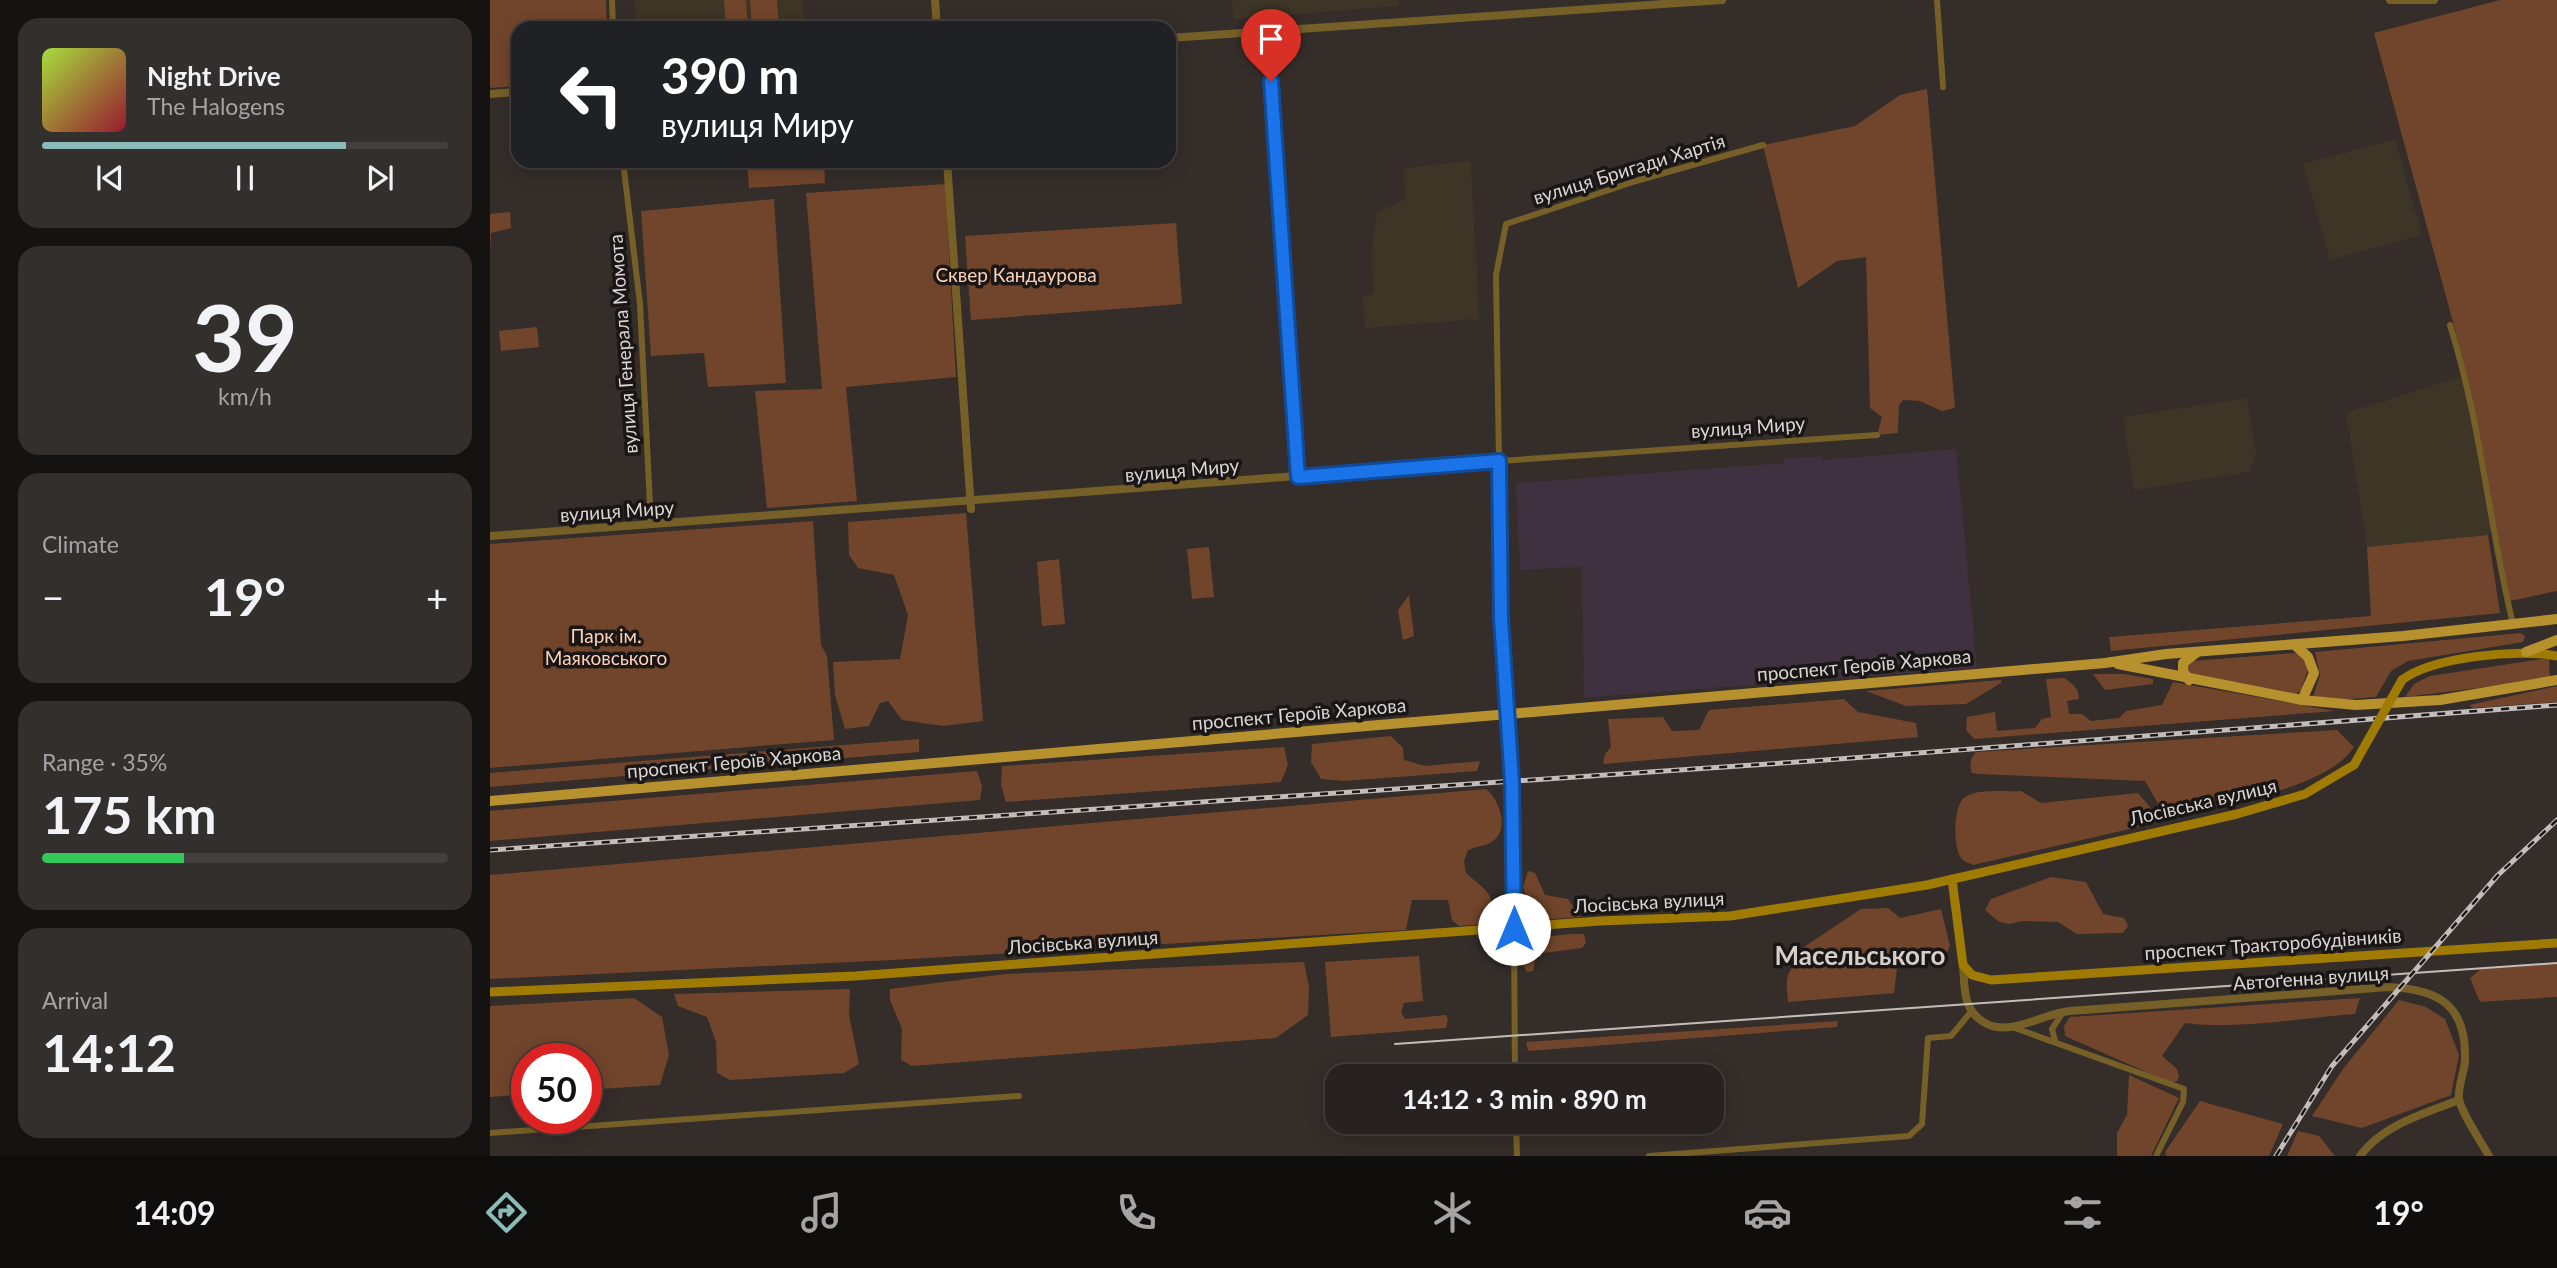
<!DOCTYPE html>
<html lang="en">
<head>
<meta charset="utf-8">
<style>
  :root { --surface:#272220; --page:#332f2d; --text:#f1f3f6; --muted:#a4a4a5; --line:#433f3e; --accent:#8bbbb9 }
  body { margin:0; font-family:Lato,sans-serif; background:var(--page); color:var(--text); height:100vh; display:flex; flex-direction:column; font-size:26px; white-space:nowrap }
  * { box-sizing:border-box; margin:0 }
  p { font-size:23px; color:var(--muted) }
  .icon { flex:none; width:38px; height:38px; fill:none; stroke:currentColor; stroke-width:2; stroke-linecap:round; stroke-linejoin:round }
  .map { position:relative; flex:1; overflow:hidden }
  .side { display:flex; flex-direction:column; gap:18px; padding:18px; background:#151312; width:490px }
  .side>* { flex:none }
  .top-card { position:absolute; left:21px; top:21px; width:665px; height:147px; border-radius:21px; box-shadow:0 4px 18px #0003,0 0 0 2px var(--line); background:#202124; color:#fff; overflow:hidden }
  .speed { position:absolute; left:21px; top:1043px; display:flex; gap:14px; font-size:35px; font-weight:700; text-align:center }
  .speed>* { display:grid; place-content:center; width:91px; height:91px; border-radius:50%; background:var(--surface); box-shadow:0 4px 18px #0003,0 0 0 2px var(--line); line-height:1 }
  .speed .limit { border:10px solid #d22; background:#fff; color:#111 }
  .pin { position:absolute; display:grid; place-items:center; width:60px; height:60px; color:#fff; margin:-72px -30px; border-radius:50% 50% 50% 0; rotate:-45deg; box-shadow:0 0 7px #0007 }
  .pin .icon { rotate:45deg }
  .me { position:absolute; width:77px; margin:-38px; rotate:0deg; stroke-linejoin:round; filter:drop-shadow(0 0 5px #0008) }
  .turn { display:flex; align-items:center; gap:24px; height:147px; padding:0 35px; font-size:32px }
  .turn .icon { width:91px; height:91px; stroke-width:2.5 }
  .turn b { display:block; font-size:49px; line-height:60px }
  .big { font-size:52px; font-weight:700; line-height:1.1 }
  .side .tile { flex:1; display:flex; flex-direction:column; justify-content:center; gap:10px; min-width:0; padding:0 24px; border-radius:21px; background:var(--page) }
  .side .dial { align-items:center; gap:0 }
  .dial b { font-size:91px; line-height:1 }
  .song { display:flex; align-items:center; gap:21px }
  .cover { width:84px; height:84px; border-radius:10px; background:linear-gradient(135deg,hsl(80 70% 55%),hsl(350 70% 35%)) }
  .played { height:7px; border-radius:4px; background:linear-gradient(90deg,var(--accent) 75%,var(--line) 75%) }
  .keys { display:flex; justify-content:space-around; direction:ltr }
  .heat { display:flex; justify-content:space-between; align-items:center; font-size:38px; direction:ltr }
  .charge { height:10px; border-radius:5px; background:linear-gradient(90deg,#34c759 35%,var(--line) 0) }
  .trip { position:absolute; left:835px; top:1064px; width:399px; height:70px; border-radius:21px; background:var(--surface); box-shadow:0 4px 18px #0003,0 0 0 2px var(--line); font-weight:700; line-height:70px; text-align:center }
  .tab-bar { display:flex; height:112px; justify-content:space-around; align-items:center; background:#100e0d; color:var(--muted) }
  .tab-bar .icon { width:49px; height:49px }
  .tab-bar .active { color:var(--accent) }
  .tab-bar b { font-size:32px; color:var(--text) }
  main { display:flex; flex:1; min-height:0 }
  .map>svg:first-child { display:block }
  .commercial { fill:#3f313f }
  .education { fill:#3d3525 }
  .green { fill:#71452b }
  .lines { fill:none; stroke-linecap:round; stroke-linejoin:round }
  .minor { stroke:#776027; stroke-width:6 }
  .tertiary { stroke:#776027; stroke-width:8 }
  .secondary { stroke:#a07b04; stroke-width:9 }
  .primary { stroke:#b7912d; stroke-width:10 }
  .tram { stroke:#c2bdbb; stroke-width:2 }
  .rail-casing { stroke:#c2bdbb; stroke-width:5 }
  .rail { stroke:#191615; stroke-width:2.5; stroke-dasharray:8; stroke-linecap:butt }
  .secondary-bridge { stroke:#a07b04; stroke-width:9 }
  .route-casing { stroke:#114b97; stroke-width:18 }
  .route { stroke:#1a73e8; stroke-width:12 }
  .labels { text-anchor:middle; stroke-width:7; stroke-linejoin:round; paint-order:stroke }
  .street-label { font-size:19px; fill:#dad5d3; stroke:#191615 }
  .park-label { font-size:19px; fill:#fdd1b9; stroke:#191615 }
  .district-label { font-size:26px; font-weight:bold; fill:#d6cec9; stroke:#191615 }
</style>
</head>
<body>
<main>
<section class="side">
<div class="tile">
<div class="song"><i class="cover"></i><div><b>Night Drive</b><p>The Halogens</p></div></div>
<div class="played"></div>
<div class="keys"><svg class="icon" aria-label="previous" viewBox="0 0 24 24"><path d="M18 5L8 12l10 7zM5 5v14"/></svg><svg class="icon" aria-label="pause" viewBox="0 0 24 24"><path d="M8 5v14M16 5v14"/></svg><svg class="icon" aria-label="next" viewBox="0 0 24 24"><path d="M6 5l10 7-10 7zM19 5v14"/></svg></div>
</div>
<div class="tile dial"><b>39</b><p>km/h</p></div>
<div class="tile"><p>Climate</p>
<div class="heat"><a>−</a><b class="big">19°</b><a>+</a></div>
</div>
<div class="tile"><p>Range · 35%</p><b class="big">175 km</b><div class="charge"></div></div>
<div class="tile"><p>Arrival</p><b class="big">14:12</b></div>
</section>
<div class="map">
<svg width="2067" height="1156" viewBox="0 0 2067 1156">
  <rect width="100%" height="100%" fill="#342d2a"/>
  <polygon class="commercial" points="1466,449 1487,668 1094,698 1092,567 1030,570 1026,483 1294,463 1294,459 1332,456 1333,460"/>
  <g class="education">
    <polygon points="145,0 313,0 315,28 147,28"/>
    <polygon points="742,0 909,0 909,6 744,19"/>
    <polygon points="1905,139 1932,235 1840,260 1813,164"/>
    <polygon points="981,161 989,319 875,328 873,296 883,294 882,250 887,213 915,199 914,168"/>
    <polygon points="1973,376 2003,528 1998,535 1877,547 1856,413"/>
    <polygon points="1757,398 1766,454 1760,472 1644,490 1633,417"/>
  </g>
  <g class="green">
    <polygon points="0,0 116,0 117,28 28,28 28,86 0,88"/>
    <polygon points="234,0 256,0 258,28 236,28"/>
    <polygon points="260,0 287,0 289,28 262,28"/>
    <polygon points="2010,0 2067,0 2067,591 2020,601 1972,355 1884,33"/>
    <polygon points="1437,89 1465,408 1452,411 1430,401 1413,400 1409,405 1408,433 1387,435 1392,417 1380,408 1376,257 1347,261 1308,288 1273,145 1365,126 1410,95"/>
    <polygon points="257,161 334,161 335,183 259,188"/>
    <polygon points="455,184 466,377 356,387 367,501 277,508 265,391 332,389 316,193"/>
    <polygon points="284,199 296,383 218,387 214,353 161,356 151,211"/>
    <polygon points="20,212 21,228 1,233 0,251 0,214"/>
    <polygon points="686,223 692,304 481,320 475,236"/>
    <polygon points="47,327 49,347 11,351 9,331"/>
    <polygon points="476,513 493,721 453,726 412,720 398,701 390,703 379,726 355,729 345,695 343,662 410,659 418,615 404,575 368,568 359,555 358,522"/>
    <polygon points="323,521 331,645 337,656 344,740 0,768 0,544"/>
    <polygon points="1998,535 2010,613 1621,651 1619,637 1881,616 1877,547"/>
    <polygon points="719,547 724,597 702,599 697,549"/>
    <polygon points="569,559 575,624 552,626 547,562"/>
    <polygon points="919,595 924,636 913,640 908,610"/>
    <polygon points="2031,633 2035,636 2033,642 1918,661 1901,671 1886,697 1844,700 1823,697 1830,675 1825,652"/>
    <polygon points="1806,653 1812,656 1818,669 1811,690 1806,694 1697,673 1696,665 1702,661"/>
    <polygon points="2059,658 2060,679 1915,697 1924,684 1940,676"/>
    <polygon points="1603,674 1634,674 1663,679 1663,684 1615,690"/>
    <path d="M1574,678C1583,684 1589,688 1589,699L1577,701L1579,714H1592L1601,721L1629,718L1636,711L1672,705L1683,682L1845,711L1484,739L1476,730L1477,717L1505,712L1507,731L1545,728L1552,719L1561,717L1556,679Z"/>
    <polygon points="1511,680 1511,683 1476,704 1416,706 1376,691"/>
    <polygon points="2067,686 2067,702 1983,708 1979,705"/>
    <polygon points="1354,699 1368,712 1426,723 1428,737 1113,764 1115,754 1121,747 1118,719 1173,717 1182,731 1209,730 1219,710"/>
    <path d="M1847,730L1864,747C1836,790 1728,805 1679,816L1674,814L1655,781L1489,774L1482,773C1479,764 1480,759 1486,752Z"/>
    <polygon points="901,736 913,748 914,760 935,766 990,761 987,771 855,781 831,779 821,762 822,744"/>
    <polygon points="429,739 429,752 0,787 0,773"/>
    <polygon points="794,747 798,765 791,782 516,802 511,785 512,766"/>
    <polygon points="487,771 492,786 490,800 0,841 0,811"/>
    <path d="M996,789C1010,800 1021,832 1000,843C994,846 985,847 978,850L974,861L976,873C993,889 1013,896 994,924L969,926L962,920L958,900H922L916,930L403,960L0,979V875Z"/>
    <path d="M1531,791L1551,803L1648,793L1664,812L1666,823L1483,865C1480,863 1476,863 1473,860C1462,851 1463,804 1475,797C1489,788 1515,792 1531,791Z"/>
    <polygon points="1038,871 1045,873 1055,895 1078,899 1090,917 1049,920 1042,916 1033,887"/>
    <polygon points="1561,877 1596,882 1613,914 1634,918 1638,926 1633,933 1587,934 1568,922 1533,921 1518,924 1508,921 1495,910 1501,899"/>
    <path d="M1398,908L1410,918L1451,909L1460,946L1457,953L1408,960L1404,993L1298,1002C1297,984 1293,973 1309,962L1311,949L1371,909Z"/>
    <path d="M1082,934H1094L1096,943L1092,948L1046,954L1043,971L1037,972C1028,960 1034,950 1041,938Z"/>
    <polygon points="929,956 933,1001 914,1003 911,1012 915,1019 956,1015 958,1020 956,1028 841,1037 835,962"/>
    <polygon points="814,962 819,987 818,1015 786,1038 422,1066 411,1060 412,1029 400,1000 400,989 515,974"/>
    <polygon points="2067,963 2067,997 1990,1002 1980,978 1992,968"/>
    <polygon points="360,989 359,1015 369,1064 354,1073 240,1080 227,1073 226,1042 217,1017 188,1006 184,994"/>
    <polygon points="144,998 172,1017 179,1055 170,1085 96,1090 96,1059 37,1059 37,1094 0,1097 0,1006"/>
    <path d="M1870,998L1865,1014C1811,1018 1747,1030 1695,1023L1672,1056L1687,1069L1689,1076L1687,1081L1681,1083L1575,1036L1574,1026L1580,1017Z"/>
    <polygon points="1909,1000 1936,1007 1955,1019 1969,1055 1961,1095 1872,1128 1822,1116 1853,1069"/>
    <polygon points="1348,1021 1347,1027 1038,1051 1036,1042"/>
    <polygon points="1639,1075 1689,1098 1661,1156 1627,1156 1627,1133 1637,1115"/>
    <polygon points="1710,1101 1793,1124 1779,1156 1676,1156 1675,1152"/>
    <polygon points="1808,1131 1829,1136 1845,1156 1797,1156"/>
  </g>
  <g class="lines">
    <g class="minor">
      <polyline points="122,0 123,28"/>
      <polyline points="1447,0 1453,87"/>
      <polyline points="778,33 808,477"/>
      <polyline points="1273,145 1146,181 1016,224 1006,275 1009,461 1387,435"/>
      <polyline points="133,161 150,304 161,525"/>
      <path d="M1960,325C1991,423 1999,526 2023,624"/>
      <polyline points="1024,929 1025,1076"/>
      <polyline points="1522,1027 1694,1089 1693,1102 1666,1156"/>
      <polyline points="1565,1041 1562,1029 1573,1012"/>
      <polyline points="1026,1122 1027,1156"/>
      <polyline points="0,1133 529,1096"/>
      <polyline points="1159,1156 1419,1136 1432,1124 1438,1038 1461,1036 1480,1013"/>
    </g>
    <g class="tertiary">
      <polyline points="445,0 447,28"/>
      <polyline points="1900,0 1944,0"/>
      <polyline points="679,38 1232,0"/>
      <polyline points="0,94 28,92"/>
      <polyline points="457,161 481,509"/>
      <polyline points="0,536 1009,461 1011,619 1019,713"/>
      <path d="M1473,965C1475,990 1472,1011 1497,1024C1521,1036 1555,1013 1580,1011C1686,1004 1792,995 1898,987C1949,989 1977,1005 1975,1061C1974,1073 1968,1086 1969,1098C1970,1111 1992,1143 1999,1156"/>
      <path d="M1870,1156C1892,1125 1935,1113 1969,1100"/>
    </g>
    <g class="secondary">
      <path d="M1912,680C1942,657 2030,648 2067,656"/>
      <polyline points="1019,713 1024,929"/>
      <polyline points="1462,879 1473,965 1482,975 1501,980 2067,943"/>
      <polyline points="0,992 365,976 1110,921 1240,916 1437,885 1747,814 1815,794 1864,765"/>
    </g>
    <g class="primary">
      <polyline points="1805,645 1818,657 1824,673 1812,700"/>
      <polyline points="2036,652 2067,640"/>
      <polyline points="1628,664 1812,700 1866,705 1950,700 2067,680"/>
      <polyline points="1699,680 1693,671 1693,663 1706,653"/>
      <polyline points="0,801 1615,663 1676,654 1913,636 2067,619"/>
    </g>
    <polyline class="tram" points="905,1044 2067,963"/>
    <defs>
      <g id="rail">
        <polyline points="0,850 1322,761 2067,705"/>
        <polyline points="1786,1156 1842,1066 2008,875 2067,820"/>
      </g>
    </defs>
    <use href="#rail" class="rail-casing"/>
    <use href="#rail" class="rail"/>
    <polyline class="secondary-bridge" points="1864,765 1912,680"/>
  </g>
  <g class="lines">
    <defs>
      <polyline id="route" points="781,81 808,477 1009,461 1011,619 1022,782 1024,929"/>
    </defs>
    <use href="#route" class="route-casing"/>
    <use href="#route" class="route"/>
  </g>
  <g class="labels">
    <g class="street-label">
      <text transform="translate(1139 169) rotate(-17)" y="7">вулиця Бригади Хартія</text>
      <text transform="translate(133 344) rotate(-94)" y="7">вулиця Генерала Момота</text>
      <text transform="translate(1258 427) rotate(-4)" y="7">вулиця Миру</text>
      <text transform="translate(692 470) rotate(-5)" y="7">вулиця Миру</text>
      <text transform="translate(127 511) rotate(-4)" y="7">вулиця Миру</text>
      <text transform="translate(1374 665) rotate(-5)" y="7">проспект Героїв Харкова</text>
      <text transform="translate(809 714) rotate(-5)" y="7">проспект Героїв Харкова</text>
      <text transform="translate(244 762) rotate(-5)" y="7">проспект Героїв Харкова</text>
      <text transform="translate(1713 802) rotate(-13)" y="7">Лосівська вулиця</text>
      <text transform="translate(1159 902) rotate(-3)" y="7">Лосівська вулиця</text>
      <text transform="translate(593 942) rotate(-4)" y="7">Лосівська вулиця</text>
      <text transform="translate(1783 944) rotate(-4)" y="7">проспект Тракторобудівників</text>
      <text transform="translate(1821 978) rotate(-4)" y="7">Автоґенна вулиця</text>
    </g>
    <g class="park-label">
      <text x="526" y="282">Сквер Кандаурова</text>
      <text x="116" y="643">Парк ім.<tspan x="116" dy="22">Маяковського</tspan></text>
    </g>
    <g class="district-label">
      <text x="1370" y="965">Масельського</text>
    </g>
  </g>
</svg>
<div class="speed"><div class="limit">50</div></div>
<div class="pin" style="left:781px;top:81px;background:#d93025"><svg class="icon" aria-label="arrive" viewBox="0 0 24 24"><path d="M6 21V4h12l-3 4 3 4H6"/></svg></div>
<svg class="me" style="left:1024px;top:929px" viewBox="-20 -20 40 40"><circle r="19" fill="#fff"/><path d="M0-13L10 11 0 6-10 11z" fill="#1a73e8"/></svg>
<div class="trip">14:12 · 3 min · 890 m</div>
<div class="top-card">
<div class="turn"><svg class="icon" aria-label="left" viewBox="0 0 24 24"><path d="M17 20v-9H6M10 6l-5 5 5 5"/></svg><div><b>390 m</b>вулиця Миру</div></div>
</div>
</div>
</main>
<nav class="tab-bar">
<b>14:09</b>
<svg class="icon active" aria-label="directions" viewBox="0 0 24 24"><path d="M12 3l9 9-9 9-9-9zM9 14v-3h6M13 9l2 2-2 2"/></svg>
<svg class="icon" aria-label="music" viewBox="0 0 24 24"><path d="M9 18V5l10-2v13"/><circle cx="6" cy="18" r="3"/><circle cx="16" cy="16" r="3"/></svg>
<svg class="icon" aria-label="phone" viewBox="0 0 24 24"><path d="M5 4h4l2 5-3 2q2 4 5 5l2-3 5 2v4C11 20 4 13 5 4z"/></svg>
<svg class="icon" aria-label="climate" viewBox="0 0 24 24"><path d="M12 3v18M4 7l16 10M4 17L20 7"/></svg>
<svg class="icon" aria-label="car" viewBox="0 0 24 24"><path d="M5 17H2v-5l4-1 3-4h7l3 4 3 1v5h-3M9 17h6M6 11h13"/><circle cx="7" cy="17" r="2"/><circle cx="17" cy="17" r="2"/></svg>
<svg class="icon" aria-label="filters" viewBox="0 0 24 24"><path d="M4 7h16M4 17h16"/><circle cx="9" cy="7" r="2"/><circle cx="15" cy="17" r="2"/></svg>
<b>19°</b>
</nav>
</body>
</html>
